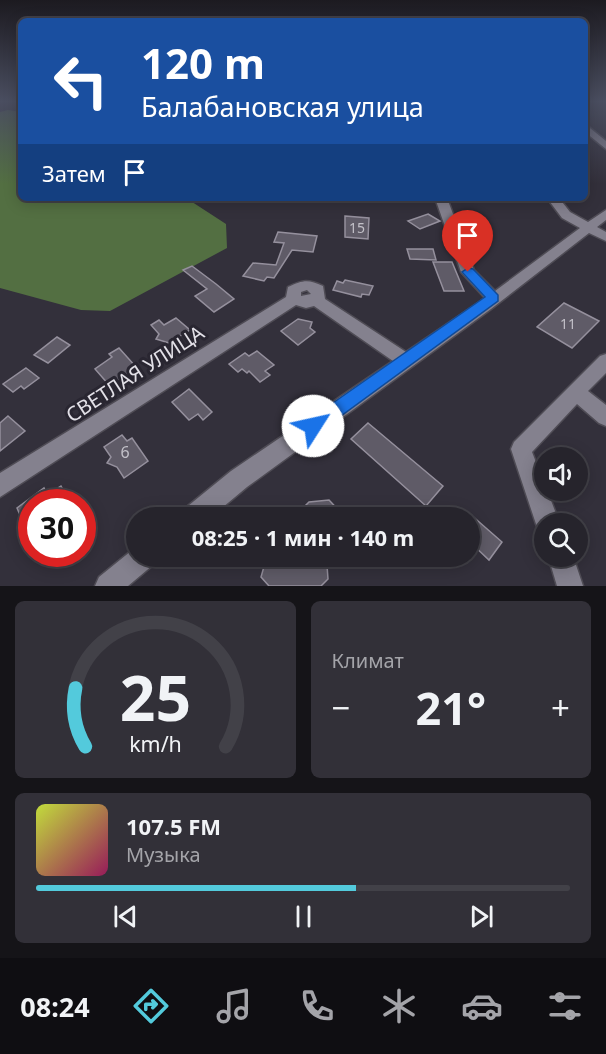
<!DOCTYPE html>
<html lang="ru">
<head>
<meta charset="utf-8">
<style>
  :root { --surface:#26242c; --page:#323038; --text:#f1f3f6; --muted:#a4a4a9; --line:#424148; --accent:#53cadc }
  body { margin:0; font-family:"Noto Sans",sans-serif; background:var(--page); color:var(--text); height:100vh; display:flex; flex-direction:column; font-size:22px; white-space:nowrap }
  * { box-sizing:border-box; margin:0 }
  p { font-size:20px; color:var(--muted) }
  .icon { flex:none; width:33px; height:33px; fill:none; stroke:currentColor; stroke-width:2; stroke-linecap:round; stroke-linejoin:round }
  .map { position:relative; height:586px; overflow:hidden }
  .details { display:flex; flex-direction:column; gap:15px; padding:15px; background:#151418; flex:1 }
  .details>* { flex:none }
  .guide { position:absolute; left:18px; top:18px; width:570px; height:183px; border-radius:9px; box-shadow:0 3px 15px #0003,0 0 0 2px var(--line); background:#1a4fa0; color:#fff; overflow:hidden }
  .controls { position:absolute; left:534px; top:447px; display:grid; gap:12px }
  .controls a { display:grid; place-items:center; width:54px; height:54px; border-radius:50%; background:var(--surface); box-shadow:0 3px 15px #0003,0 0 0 2px var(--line); font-size:30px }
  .speed { position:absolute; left:18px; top:489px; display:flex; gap:12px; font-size:30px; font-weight:700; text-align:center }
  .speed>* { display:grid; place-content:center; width:78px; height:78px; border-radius:50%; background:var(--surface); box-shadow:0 3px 15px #0003,0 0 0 2px var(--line); line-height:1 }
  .speed .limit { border:9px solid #d22; background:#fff; color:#111 }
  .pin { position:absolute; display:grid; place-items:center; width:51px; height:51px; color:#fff; margin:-62px -26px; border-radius:50% 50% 50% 0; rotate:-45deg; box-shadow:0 0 6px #0007 }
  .pin .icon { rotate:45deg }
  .me { position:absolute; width:66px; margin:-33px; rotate:55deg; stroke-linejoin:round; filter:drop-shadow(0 0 4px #0008) }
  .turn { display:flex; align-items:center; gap:21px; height:126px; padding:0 24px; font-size:27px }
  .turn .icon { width:78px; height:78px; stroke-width:2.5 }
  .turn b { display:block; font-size:42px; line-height:51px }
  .then { display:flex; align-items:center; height:57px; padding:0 24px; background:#0003; gap:12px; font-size:22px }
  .big { font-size:45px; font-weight:700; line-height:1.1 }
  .details .card { flex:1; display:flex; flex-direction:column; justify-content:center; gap:9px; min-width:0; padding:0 21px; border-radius:9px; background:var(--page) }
  .details .dial { align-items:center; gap:0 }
  .dial svg { height:156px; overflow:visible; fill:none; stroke:var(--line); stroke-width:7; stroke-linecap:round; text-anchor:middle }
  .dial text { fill:var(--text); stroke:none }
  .song { display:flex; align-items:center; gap:18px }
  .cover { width:72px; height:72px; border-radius:9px; background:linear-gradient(135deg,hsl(70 70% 55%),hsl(330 70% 35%)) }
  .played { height:6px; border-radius:3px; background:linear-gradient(90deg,var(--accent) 60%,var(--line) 60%) }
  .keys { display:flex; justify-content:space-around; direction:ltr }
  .heat { display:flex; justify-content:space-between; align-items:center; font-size:33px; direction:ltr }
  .details .tiles { flex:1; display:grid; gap:15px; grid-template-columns:1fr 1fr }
  .card:last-child { grid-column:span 2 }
  .trip { position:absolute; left:126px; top:507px; width:354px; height:60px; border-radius:30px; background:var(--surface); box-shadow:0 3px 15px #0003,0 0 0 2px var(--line); font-weight:700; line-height:60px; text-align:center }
  .menu { display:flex; height:96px; justify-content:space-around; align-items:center; background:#0f0e12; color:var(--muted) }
  .menu .icon { width:42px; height:42px }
  .menu .active { color:var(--accent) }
  .menu b { font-size:27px; color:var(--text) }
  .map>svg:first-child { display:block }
  .forest { fill:#536f42 }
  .building { fill:#5f5b67; stroke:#95909d; stroke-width:1.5 }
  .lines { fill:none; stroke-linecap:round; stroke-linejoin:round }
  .minor-casing { stroke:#4f4c55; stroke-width:3 }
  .minor { fill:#84818e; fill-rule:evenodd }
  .route { fill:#1a73e8; stroke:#114b97; stroke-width:1.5 }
  .labels { text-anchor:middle; stroke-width:6; stroke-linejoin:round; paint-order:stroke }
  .number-label { font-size:14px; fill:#c2c0c8 }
  .near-number-label { font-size:16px; fill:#c2c0c8 }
  .near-street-label { font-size:20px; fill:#e3e1e8; stroke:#292631 }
</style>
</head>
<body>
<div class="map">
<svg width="606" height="586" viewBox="0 0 606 586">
  <rect width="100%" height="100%" fill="#33303b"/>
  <polygon class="forest" points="8,110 21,112 21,198 186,198 226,224 227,248 110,311 81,310 0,288 0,112"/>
  <g class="building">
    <polygon points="428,214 440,221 420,229 408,221"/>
    <polygon points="345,216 369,218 368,239 345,237"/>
    <polygon points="278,232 317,236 313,252 292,250 274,278 267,277 264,281 243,276 253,263 276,265 284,243 274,242"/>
    <polygon points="407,249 433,249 436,260 410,259"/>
    <polygon points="433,262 452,262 464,291 444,291"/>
    <polygon points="192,266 216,284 234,299 214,312 195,296 207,289 183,270"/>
    <polygon points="345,280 373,286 369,295 362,294 361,297 333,290 337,281 343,283"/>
    <polygon points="564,303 599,321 572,348 537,327"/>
    <polygon points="176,318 190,330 169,343 156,339 159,334 151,325 159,320 164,325"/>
    <polygon points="298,319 312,322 310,328 315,332 298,345 281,331"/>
    <polygon points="57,337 70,345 48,363 34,355"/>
    <polygon points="119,348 137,368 109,385 95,369 112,357 109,354"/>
    <polygon points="257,351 274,365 265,371 270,375 260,382 249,371 247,373 242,369 238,372 229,364 245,353 249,356"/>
    <polygon points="26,368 39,378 24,389 21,386 13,392 3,384"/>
    <polygon points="189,389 212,412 203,420 198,414 189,420 172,402"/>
    <polygon points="8,416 25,431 0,451 0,423"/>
    <polygon points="368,423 443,486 426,506 351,439"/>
    <polygon points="122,435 127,441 132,438 148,461 124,478 117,467 107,463 111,457 104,447"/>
    <polygon points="61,486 70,502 32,502 32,517 23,522 17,508 44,488 47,495"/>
    <polygon points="329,500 346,518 293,518 309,502"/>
    <polygon points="470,514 502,542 489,560 470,542"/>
    <polygon points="267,556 335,556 327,565 328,579 321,586 269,586 261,577"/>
  </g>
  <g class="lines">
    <defs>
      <g id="minor">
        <polygon points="585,124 606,141 606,149 585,132"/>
        <path d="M435,198H447L474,270L495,291L580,228L562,218L547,198H559L570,212L588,222L606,210V220L597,227L606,232V241L589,233L491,309L247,487L210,518H179L183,510L231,471L393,361L314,306L306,308L296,305L0,497V473L286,297L288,287C303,280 308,279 323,286L325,299L406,352L481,301L485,298L461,272ZM307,290L311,294L301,296V292Z"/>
        <polygon points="606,354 606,373 588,391 606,405 606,426 599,423 577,404 532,452 544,483 544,490 547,490 560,524 544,524 544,534 540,532 536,524 511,449 514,442 600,356"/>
        <polygon points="136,547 136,556 156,556 153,565 128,586 95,586 99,577"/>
        <polygon points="548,556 573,556 583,586 557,586"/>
      </g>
    </defs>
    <use href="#minor" class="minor-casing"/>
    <use href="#minor" class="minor"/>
  </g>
  <linearGradient id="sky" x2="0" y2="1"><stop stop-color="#1c1a20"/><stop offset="0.55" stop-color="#4a4e60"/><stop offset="1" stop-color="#4a4e60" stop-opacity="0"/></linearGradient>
  <rect width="606" height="184" fill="url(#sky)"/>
  <polygon class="route" points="468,268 473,269 498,295 498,301 319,432 313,434 307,432 304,426 307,421 485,297 462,272"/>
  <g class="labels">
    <g class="number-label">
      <text x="357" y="233">15</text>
      <text x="568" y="329">11</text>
    </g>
    <g class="near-number-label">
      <text x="125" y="458">6</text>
    </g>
    <g class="near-street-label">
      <text transform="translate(135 374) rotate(-33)" y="7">СВЕТЛАЯ УЛИЦА</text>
    </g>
  </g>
</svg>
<div class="controls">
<a><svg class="icon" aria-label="sound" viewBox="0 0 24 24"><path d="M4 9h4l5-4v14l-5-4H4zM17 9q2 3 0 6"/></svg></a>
<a><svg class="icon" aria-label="search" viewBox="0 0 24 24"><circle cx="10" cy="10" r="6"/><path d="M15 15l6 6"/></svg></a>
</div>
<div class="speed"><div class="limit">30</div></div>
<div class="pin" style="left:468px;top:272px;background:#d93025"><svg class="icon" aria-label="arrive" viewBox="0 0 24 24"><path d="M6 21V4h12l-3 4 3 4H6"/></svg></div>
<svg class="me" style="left:313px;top:426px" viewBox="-20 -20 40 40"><circle r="19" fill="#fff"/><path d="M0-13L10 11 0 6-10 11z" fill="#1a73e8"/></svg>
<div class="trip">08:25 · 1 мин · 140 m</div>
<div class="guide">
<div class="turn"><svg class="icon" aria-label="left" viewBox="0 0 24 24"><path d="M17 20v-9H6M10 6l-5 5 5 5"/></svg><div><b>120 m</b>Балабановская улица</div></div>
<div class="then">Затем<svg class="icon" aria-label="arrive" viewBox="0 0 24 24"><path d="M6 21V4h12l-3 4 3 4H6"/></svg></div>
</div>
</div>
<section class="details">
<div class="tiles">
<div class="card dial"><svg viewBox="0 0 100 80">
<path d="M14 69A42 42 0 1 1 86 69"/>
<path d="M14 69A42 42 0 0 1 9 39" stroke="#53cadc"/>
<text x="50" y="56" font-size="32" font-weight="700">25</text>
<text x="50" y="72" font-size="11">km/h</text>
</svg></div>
<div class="card"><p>Климат</p>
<div class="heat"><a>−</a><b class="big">21°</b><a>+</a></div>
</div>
<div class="card">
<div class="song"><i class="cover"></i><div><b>107.5 FM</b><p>Музыка</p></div></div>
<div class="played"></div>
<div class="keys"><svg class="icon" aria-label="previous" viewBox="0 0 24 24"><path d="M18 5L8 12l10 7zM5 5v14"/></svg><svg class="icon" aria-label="pause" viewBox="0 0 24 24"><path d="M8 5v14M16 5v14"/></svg><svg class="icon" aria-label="next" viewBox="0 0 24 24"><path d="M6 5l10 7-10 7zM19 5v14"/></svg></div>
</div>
</div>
</section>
<nav class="menu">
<b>08:24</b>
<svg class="icon active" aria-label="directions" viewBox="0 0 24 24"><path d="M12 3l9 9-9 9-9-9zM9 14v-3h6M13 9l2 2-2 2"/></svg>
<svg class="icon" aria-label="music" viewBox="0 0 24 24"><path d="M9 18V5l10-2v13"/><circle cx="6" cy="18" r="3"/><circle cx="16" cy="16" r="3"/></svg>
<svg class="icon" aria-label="phone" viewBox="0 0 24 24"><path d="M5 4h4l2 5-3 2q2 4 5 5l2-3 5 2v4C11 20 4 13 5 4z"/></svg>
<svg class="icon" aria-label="climate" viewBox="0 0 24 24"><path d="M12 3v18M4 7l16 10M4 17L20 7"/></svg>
<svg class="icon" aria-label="car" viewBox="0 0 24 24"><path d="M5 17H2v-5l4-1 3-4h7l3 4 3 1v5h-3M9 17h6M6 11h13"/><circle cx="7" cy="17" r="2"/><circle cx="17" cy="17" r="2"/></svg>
<svg class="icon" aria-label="filters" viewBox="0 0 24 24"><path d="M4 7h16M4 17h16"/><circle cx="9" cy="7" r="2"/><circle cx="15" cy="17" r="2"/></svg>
</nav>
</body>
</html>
